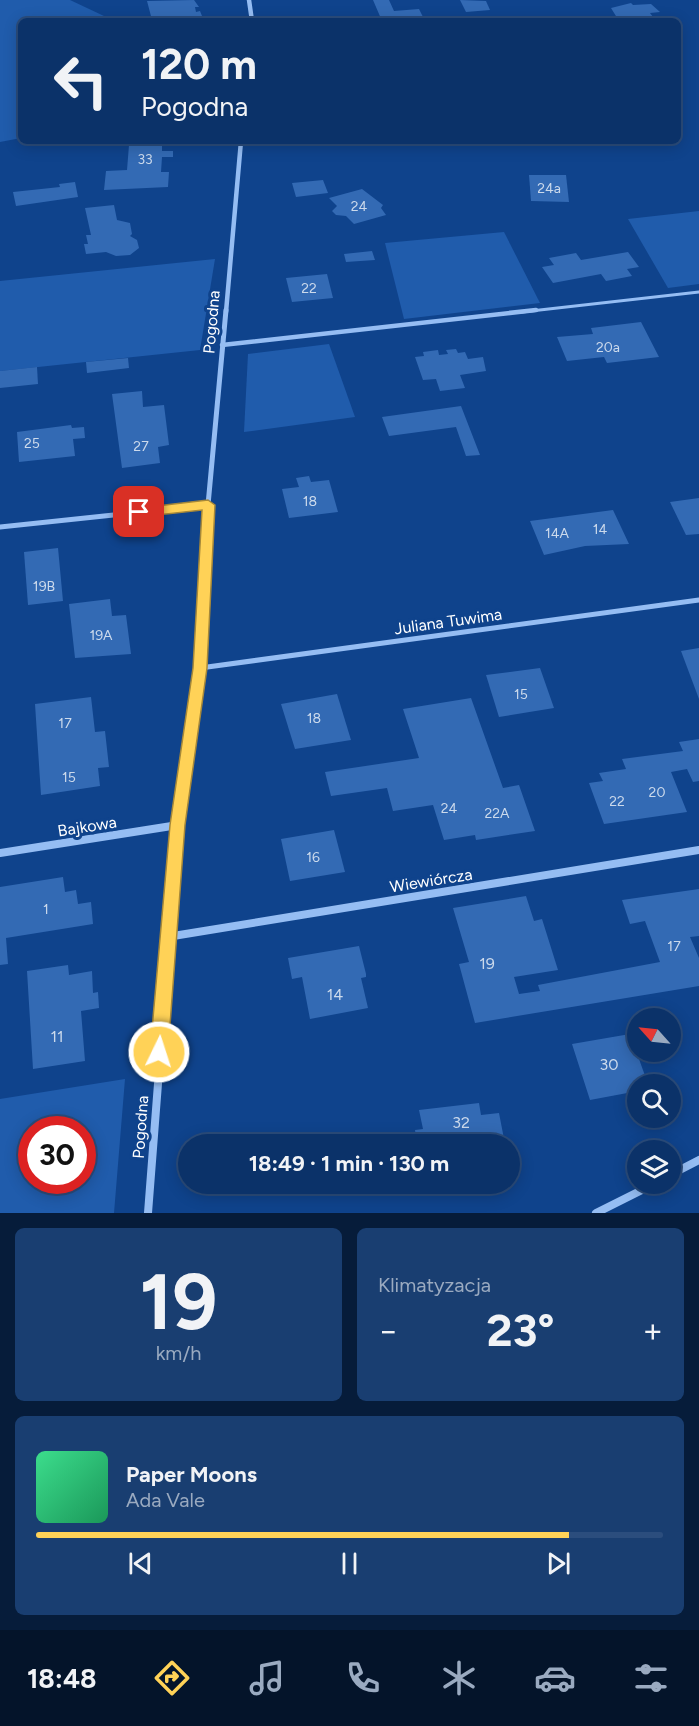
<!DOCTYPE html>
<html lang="pl">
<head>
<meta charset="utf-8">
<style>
  :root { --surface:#0b3269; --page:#193e71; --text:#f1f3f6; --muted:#9aaac0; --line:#2b4d7d; --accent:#ffd257 }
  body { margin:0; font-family:Figtree,sans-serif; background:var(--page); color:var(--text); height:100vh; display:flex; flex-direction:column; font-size:22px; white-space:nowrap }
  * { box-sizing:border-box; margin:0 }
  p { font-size:20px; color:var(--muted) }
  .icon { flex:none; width:33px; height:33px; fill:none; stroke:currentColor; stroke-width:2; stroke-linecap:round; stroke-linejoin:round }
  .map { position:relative; height:1213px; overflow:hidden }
  .details { display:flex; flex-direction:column; gap:15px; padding:15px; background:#061c3a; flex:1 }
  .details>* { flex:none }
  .hud { position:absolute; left:18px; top:18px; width:663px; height:126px; border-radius:9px; box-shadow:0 3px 15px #0003,0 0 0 2px var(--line); background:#0b3269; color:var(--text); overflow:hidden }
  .needle { width:39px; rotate:297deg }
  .buttons { position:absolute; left:627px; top:1008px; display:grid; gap:12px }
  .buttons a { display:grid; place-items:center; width:54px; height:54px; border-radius:50%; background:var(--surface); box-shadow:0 3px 15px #0003,0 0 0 2px var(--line); font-size:30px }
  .speed { position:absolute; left:18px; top:1116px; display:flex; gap:12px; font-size:30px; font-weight:700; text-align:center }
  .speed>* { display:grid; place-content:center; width:78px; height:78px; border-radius:50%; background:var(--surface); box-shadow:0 3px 15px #0003,0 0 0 2px var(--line); line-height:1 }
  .speed .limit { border:9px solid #d22; background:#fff; color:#111 }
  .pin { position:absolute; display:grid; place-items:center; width:51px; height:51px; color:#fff; margin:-26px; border-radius:12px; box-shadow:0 3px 9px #0006 }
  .me { position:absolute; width:66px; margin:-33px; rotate:4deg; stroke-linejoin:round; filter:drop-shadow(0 0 4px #0008) }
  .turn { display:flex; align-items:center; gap:21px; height:126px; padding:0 24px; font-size:27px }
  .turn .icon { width:78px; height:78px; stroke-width:2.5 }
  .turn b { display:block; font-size:42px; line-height:51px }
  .big { font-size:45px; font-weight:700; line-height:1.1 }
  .details .widget { flex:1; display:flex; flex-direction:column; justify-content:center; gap:9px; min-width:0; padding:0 21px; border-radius:9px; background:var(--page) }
  .details .dial { align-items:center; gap:0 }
  .dial b { font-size:78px; line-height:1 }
  .song { display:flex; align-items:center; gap:18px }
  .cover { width:72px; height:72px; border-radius:9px; background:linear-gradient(135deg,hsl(150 70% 55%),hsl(150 70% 35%)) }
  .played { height:6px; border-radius:3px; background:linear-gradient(90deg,var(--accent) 85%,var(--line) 85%) }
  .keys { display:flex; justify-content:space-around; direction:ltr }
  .heat { display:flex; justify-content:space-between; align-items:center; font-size:33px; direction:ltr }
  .details .tiles { flex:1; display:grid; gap:15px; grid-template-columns:1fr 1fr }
  .widget:last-child { grid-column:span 2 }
  .trip { position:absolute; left:178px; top:1134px; width:342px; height:60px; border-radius:30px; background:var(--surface); box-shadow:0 3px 15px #0003,0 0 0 2px var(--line); font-weight:700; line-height:60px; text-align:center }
  .tab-bar { display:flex; height:96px; justify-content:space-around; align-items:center; background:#04142a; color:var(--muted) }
  .tab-bar .icon { width:42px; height:42px }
  .tab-bar .on { color:var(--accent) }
  .tab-bar b { font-size:27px; color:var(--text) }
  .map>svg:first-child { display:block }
  .green { fill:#205cac; fill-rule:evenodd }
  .building { fill:#336ab4 }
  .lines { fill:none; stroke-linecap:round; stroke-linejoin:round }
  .lane-far1 { stroke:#95bdf3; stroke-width:3 }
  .lane { stroke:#95bdf3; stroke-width:4.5 }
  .street-far2 { stroke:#95bdf3; stroke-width:4.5 }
  .street-far1 { stroke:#95bdf3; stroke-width:5 }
  .street { stroke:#95bdf3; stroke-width:8 }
  .route { fill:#ffd257; stroke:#a68839; stroke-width:1.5 }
  .labels { text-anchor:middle; stroke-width:6; stroke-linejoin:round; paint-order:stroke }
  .number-label { font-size:14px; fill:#ccdaec }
  .street-label { font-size:16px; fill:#fff; stroke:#0f438c }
  .near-number-label { font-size:16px; fill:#ccdaec }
</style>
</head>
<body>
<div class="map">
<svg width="699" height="1213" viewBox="0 0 699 1213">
  <rect width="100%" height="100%" fill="#0f438c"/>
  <g class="green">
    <polygon points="0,0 70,0 104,16 99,21 21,21 21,138 0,142"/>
    <polygon points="699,211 699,284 668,288 628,219"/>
    <polygon points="504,232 540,303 404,319 385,243"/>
    <polygon points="215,259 200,350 0,371 0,281"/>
    <polygon points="329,344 355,417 244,432 248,354"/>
    <path d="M125,1079L114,1213H0V1099ZM32,1130H82V1180H32Z"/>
  </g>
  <g class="building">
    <polygon points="194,0 199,7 195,7 196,12 200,11 202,16 199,16 200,21 152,20 147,1"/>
    <polygon points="373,0 389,0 394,11 419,9 423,17 382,21"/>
    <polygon points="460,0 486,1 490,10 466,12"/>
    <polygon points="631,3 633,5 651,4 660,12 650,13 653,17 619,21 611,8"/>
    <polygon points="437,141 469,141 469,143 439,146"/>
    <polygon points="162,144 162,151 173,151 173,157 162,157 161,172 169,172 168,187 104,190 106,171 127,170 129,145"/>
    <polygon points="529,175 566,175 569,202 531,201"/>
    <polygon points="323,180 328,193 296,197 292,183"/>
    <polygon points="75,182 78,197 16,206 13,192 60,187 59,184"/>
    <polygon points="362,189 383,205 381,208 386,215 354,224 346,216 336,215 332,211 337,206 329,198"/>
    <polygon points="114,205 117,220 130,223 132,234 130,236 137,240 139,248 130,255 116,256 106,252 86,254 84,244 88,244 86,235 91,235 85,208"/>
    <polygon points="372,251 375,260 346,262 344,254"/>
    <polygon points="628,252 639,267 627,269 632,276 606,281 601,274 553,283 542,267 554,265 549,258 576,253 581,260"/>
    <polygon points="327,274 333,298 292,302 286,278"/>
    <polygon points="641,322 659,357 607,363 604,357 567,361 557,337 593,334 591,328"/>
    <polygon points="456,349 458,353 465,352 468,359 483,357 486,371 460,375 465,388 440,391 436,379 423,380 415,357 424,356 423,352 438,350 439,355 448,354 446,350"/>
    <polygon points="128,358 129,368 87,373 86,362"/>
    <polygon points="37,367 38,384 0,388 0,371"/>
    <polygon points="142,391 143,407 164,405 169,445 158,447 160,463 122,468 112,394"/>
    <polygon points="461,406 480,455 466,456 456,427 389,436 382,417"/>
    <polygon points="71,425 72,428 84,427 85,438 73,439 75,456 19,462 17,432"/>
    <polygon points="309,476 311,482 329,480 338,512 289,518 282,489 299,487 296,478"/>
    <polygon points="699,498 699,534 686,535 670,502"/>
    <polygon points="613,510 629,544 585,546 544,555 530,521"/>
    <polygon points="58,548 63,601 28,605 24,552"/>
    <polygon points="110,599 112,616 126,615 131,654 75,658 69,604"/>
    <polygon points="699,648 699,699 681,651"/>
    <polygon points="540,668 554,708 499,717 486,675"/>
    <polygon points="337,694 351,740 295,749 281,704"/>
    <polygon points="91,697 95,732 105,731 109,767 98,768 100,786 41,795 35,704"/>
    <polygon points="471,698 503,788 519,785 535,831 476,840 475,835 444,840 433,805 393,811 387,788 331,796 325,772 419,758 403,709"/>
    <polygon points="699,739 699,781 693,782 687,769 671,772 687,812 604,824 589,783 603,781 599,773 626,769 622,759 683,751 679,742"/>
    <polygon points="334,830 345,872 290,881 281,839"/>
    <polygon points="63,877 65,892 76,890 78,904 91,902 93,924 6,938 8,964 0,965 0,887"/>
    <polygon points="699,889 699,936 690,937 699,958 699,986 475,1023 459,964 469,962 453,908 526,896 534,921 542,919 558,970 514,977 519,994 540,991 538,985 660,962 645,921 630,924 622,900"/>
    <polygon points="359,946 366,974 366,977 361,978 368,1008 310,1019 302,977 292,979 288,958"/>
    <polygon points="68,965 69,975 92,971 93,993 98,992 99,1008 81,1011 85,1061 33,1069 27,971"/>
    <polygon points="630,1034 648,1084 638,1084 638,1091 590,1100 572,1044"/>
    <polygon points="479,1103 481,1115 499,1113 505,1144 417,1144 415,1130 423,1129 419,1110"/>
  </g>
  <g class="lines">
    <polyline class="lane-far1" points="522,312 699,292"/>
    <polyline class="lane" points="222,345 536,310"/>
    <g class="street-far2">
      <polyline points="249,0 252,21"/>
      <polyline points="226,312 241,141"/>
    </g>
    <g class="street-far1">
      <polyline points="0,527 208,505"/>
      <polyline points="200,668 699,600"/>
      <polyline points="194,708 200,668 208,505 226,310"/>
    </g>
    <g class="street">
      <polyline points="0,853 178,825"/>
      <polyline points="167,937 699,850"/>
      <polyline points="670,1175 699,1160"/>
      <polyline points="148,1213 178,825 195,707"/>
      <polyline points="596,1213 654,1184"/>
    </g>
  </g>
  <polygon class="route" points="208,500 215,505 207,668 185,825 168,1052 165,1057 159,1060 153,1057 150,1052 170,825 193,668 202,510 139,517 132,512 139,508"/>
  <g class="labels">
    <g class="number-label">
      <text x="145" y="164">33</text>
      <text x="549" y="193">24a</text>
      <text x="359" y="211">24</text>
      <text x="309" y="293">22</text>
      <text x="608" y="352">20a</text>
      <text x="32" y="448">25</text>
      <text x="141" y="451">27</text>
      <text x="310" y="506">18</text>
      <text x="600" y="534">14</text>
      <text x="557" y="538">14A</text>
      <text x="44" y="591">19B</text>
      <text x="101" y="640">19A</text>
      <text x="521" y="699">15</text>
      <text x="314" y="723">18</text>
      <text x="65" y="728">17</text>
      <text x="69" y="782">15</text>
      <text x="657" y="797">20</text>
      <text x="617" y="806">22</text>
      <text x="449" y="813">24</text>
      <text x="497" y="818">22A</text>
      <text x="313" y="862">16</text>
      <text x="46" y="914">1</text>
      <text x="674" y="951">17</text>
    </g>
    <g class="street-label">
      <text transform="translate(211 322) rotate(-85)" y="6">Pogodna</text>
      <text transform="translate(448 621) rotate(-8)" y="6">Juliana Tuwima</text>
      <text transform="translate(87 826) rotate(-9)" y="6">Bajkowa</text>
      <text transform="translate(431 880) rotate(-9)" y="6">Wiewiórcza</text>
      <text transform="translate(140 1127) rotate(-86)" y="6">Pogodna</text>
    </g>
    <g class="near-number-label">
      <text x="487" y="969">19</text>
      <text x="335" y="1000">14</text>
      <text x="57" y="1042">11</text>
      <text x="609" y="1070">30</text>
      <text x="461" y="1128">32</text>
    </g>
  </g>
</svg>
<div class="buttons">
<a><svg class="needle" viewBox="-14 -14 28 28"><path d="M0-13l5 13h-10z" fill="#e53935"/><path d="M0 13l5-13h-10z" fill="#9aaac0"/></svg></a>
<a><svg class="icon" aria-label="search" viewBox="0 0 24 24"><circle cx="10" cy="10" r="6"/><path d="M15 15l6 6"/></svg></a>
<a><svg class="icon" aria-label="layers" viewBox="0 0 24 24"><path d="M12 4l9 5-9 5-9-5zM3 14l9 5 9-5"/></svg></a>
</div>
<div class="speed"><div class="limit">30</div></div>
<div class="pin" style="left:139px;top:512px;background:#d93025"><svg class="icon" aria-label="arrive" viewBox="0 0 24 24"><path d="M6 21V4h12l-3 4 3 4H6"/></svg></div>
<svg class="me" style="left:159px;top:1052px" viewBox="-20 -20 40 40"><circle r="17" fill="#ffd257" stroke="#fff" stroke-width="3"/><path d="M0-11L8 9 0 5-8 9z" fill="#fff"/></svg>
<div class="trip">18:49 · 1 min · 130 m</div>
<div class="hud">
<div class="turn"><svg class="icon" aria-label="left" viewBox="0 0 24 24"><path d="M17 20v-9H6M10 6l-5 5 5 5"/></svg><div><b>120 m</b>Pogodna</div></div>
</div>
</div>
<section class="details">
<div class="tiles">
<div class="widget dial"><b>19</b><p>km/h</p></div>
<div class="widget"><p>Klimatyzacja</p>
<div class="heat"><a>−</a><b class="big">23°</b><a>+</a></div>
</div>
<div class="widget">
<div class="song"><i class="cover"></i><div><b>Paper Moons</b><p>Ada Vale</p></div></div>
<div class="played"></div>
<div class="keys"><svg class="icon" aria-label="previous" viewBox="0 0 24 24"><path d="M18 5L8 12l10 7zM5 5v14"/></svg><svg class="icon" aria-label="pause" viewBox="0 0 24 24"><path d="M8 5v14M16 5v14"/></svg><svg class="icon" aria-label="next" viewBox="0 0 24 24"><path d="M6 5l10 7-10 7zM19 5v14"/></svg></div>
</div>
</div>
</section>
<nav class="tab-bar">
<b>18:48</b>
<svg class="icon on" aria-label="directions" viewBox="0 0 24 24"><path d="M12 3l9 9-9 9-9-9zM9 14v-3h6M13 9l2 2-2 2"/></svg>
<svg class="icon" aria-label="music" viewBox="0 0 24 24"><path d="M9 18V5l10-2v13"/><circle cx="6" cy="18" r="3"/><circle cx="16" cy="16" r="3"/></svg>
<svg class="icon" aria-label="phone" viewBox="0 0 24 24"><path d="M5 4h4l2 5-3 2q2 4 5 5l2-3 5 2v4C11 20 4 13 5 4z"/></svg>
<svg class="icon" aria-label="climate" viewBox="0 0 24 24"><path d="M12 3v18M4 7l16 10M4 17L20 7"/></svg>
<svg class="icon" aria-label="car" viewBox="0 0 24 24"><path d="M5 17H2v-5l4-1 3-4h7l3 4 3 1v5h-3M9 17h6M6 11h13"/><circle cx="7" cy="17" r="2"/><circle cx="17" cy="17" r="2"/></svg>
<svg class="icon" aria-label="filters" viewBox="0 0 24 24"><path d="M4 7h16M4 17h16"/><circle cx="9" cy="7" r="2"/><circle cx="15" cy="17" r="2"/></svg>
</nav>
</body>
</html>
